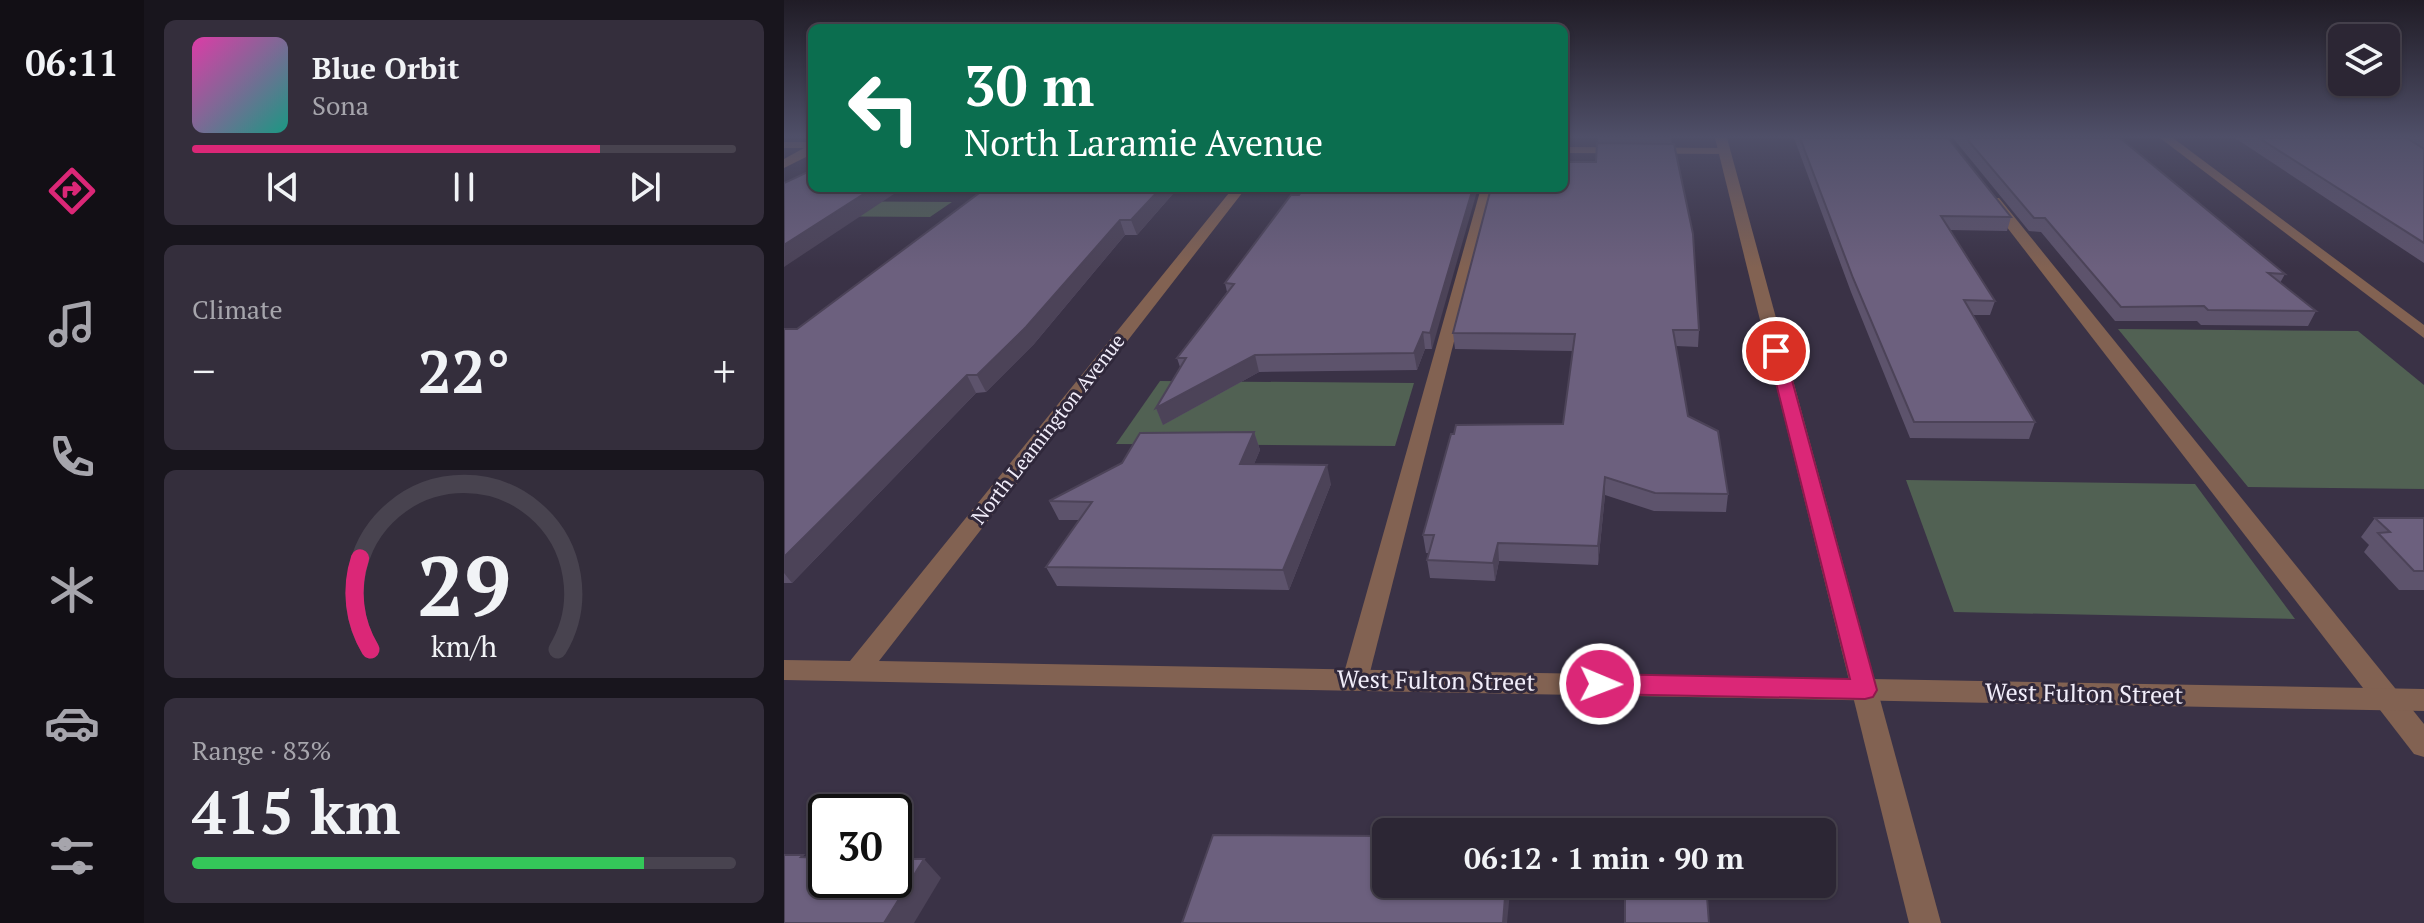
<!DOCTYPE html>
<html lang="en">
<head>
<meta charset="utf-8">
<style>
  :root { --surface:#2c2634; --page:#342e3c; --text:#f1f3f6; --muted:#a6a5ac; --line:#48434f; --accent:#db2777 }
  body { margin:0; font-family:"PT Serif",serif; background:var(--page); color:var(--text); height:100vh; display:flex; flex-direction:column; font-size:30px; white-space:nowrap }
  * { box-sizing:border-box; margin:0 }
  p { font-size:26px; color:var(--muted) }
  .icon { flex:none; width:44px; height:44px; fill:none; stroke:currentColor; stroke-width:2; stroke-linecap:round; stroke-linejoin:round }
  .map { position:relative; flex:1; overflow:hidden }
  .panel { display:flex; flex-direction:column; gap:20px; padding:20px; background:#18151d; width:640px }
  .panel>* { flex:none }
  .top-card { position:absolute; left:24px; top:24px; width:760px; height:168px; border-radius:12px; box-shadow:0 2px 6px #0004,0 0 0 2px var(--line); background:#0b6e4f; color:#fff; overflow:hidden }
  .fabs { position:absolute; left:1544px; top:24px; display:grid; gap:16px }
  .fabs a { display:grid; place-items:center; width:72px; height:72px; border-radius:12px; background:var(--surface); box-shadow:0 2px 6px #0004,0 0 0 2px var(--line); font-size:40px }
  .speed { position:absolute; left:24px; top:794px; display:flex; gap:16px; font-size:40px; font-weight:700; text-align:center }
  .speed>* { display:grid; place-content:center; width:104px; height:104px; border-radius:50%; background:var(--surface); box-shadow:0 2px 6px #0004,0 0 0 2px var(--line); line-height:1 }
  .speed .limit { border:4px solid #111; border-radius:12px; background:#fff; color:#111 }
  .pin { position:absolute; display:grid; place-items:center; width:68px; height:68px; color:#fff; margin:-34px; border:4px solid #fff; border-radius:50%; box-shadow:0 2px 8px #0007 }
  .me { position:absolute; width:88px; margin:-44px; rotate:91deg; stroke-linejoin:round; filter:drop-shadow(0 0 6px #0008) }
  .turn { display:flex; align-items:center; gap:28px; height:168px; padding:0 24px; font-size:36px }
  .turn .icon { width:104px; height:104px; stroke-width:2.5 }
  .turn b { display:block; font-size:56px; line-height:68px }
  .big { font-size:60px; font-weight:800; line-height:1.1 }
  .panel .tile { flex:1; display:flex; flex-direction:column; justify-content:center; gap:12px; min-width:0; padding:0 28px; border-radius:12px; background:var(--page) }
  .panel .dial { align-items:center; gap:0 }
  .dial svg { height:208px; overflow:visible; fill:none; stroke:var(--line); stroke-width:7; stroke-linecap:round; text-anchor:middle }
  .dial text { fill:var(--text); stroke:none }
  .song { display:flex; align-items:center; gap:24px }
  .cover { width:96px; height:96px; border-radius:12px; background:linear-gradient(135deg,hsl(320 70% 55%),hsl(170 70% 35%)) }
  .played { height:8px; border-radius:4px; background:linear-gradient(90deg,var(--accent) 75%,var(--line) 75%) }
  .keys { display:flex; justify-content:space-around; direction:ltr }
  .heat { display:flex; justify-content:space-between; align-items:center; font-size:44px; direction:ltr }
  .charge { height:12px; border-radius:6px; background:linear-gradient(90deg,#34c759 83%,var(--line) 0) }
  .trip { position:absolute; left:588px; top:818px; width:464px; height:80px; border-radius:12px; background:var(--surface); box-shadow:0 2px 6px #0004,0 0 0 2px var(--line); font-weight:800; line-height:80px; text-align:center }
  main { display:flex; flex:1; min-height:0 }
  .tabs { display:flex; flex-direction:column; width:144px; justify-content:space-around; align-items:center; background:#120f15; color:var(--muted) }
  .tabs .icon { width:56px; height:56px }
  .tabs .selected { color:var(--accent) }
  .tabs b { font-size:36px; color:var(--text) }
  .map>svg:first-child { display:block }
  .green { fill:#516153 }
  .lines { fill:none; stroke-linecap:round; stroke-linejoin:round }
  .service { fill:#826252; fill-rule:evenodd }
  .minor { fill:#826252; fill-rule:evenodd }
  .tertiary { fill:#826252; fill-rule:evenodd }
  .wall { fill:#5d536c }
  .shaded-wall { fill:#4c4358 }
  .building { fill:#6c607e; stroke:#4c4358; stroke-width:2 }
  .route { fill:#db2777; stroke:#8e194d; stroke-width:2 }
  .labels { text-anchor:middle; stroke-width:6; stroke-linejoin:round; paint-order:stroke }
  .street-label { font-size:20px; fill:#f1edfa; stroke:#30283b }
  .near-street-label { font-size:24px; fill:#f1edfa; stroke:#30283b }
</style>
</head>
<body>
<main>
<nav class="tabs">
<b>06:11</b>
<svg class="icon selected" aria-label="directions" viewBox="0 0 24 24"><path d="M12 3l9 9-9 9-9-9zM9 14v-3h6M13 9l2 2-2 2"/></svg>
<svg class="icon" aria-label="music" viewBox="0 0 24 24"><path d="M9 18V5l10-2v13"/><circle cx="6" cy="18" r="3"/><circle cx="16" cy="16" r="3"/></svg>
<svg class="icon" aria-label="phone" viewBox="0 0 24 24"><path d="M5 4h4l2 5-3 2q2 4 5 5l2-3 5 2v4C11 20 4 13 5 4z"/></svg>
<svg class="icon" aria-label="climate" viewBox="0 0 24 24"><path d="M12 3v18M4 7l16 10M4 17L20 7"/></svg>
<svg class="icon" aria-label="car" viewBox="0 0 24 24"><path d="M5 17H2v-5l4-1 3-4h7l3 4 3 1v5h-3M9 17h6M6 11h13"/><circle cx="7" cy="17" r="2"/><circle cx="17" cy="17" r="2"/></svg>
<svg class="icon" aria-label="filters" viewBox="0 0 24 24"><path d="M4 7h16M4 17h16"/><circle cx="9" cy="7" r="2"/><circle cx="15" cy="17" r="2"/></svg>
</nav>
<section class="panel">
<div class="tile">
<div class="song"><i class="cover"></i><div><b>Blue Orbit</b><p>Sona</p></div></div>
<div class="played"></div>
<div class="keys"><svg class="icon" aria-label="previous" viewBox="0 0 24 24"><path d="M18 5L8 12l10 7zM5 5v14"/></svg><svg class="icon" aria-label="pause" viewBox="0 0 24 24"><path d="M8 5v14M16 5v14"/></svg><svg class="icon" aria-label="next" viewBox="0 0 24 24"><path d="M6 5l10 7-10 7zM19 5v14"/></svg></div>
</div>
<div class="tile"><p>Climate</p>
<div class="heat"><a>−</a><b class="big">22°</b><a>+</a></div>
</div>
<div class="tile dial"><svg viewBox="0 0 100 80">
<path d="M14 69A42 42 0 1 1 86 69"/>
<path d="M14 69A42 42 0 0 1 10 34" stroke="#db2777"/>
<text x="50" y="56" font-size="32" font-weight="700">29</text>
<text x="50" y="72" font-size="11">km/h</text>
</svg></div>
<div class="tile"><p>Range · 83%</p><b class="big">415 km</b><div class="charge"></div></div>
</section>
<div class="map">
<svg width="1640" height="923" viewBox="0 0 1640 923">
  <rect width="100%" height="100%" fill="#3a3246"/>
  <g class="green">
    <polygon points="0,201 168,202 146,217 0,216"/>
    <polygon points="1334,329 1574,331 1640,385 1640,489 1464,487"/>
    <polygon points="376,381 630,383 611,446 332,444"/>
    <polygon points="1122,480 1411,484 1511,619 1170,612"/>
  </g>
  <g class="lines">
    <g class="service">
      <polygon points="697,188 709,188 584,680 580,687 571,691 562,687 558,680"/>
      <polygon points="1205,198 1215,198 1640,724 1640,757 1630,754 1205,204"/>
    </g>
    <g class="minor">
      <polygon points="1376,138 1389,138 1640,325 1640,338"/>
      <polygon points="0,142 28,142 28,154 0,168 0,159 20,148 0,148"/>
      <polygon points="780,147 940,148 946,151 940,154 780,153"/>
      <polygon points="449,188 462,188 95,661 1640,689 1640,711 0,680 0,660 66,661"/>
    </g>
    <polygon class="tertiary" points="931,138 943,138 1157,923 1125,923"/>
  </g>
  <g class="wall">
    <polygon points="814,138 887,138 915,330 914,347 892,346 904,416 944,494 942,512 870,511 821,495 814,565 715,561 711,581 646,578 643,560 645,553 642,553 639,535 779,424 789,351 671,349 669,333 812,162"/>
    <polygon points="1010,138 1164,138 1227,217 1223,231 1166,230 1211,301 1206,315 1189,315 1251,422 1245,439 1126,438 1067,292"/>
    <polygon points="1169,138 1336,138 1501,274 1496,283 1532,311 1524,326 1417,325 1413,321 1331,321 1257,232 1245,231"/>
    <polygon points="1451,138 1640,138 1640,263"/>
    <polygon points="394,188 353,235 341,235 250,344 202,392 192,393 8,583 0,583 0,329 13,329"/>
    <polygon points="638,192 648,349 641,349 633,370 475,372 379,425 372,408 396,367 393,358 443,292 441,283"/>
    <polygon points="470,432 476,450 470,464 547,484 505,590 273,586 262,567 295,520 275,520 265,501"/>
    <polygon points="1591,518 1640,518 1640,590 1615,590 1580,552 1585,545 1577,537"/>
  </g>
  <g class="shaded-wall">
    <polygon points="89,188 119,188 0,267 0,245"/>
    <polygon points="377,188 394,188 353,235 347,220"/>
    <polygon points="689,188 694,188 648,349 646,333"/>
    <polygon points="336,220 341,235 250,344 202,392 193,375"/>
    <polygon points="639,332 641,349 633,370 630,353"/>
    <polygon points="471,355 475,372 379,425 372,408"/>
    <polygon points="183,375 192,393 8,583 0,573 0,557"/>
    <polygon points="470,432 476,450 462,483 456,464"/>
    <polygon points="543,465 547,484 505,590 499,570"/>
    <polygon points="821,477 821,495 814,565 814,546"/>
    <polygon points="714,543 715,561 711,581 709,563"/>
    <polygon points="140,859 157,878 130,923 100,923"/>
    <polygon points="722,884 725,884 726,892 723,923 719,923"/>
  </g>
  <g class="building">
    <polygon points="1016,138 1164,138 1227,217 1157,216 1211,301 1180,300 1251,422 1130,422 1069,278"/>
    <polygon points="1182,138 1336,138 1501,274 1484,273 1532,311 1424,310 1420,306 1337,307 1261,218 1250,218"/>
    <polygon points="1475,138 1623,138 1640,149 1640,243"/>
    <polygon points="813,143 890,144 909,234 915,330 889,330 904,416 934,431 944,494 871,493 821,477 814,546 714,543 709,563 643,560 650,535 639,535 667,434 670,434 672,425 779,424 791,334 669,333 707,188 780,188 780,162 812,162"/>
    <polygon points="28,170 28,188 89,188 0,245 0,183"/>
    <polygon points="202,188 377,188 347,220 336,220 242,327 193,375 183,375 0,557 0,329 13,329"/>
    <polygon points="640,188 689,188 646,333 639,332 630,353 471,355 372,408 402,358 393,358 450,284 441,283 507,195 515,195 519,189 638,192"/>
    <polygon points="470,432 456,464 543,465 499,570 262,567 308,502 265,501 338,463 356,433"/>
    <polygon points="1591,518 1640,518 1640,571 1630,571 1594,533 1606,532"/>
    <polygon points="429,835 602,836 602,884 722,884 719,923 398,923"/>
    <polygon points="0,855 19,855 17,857 42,858 42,880 110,880 110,859 140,859 100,923 0,923"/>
    <polygon points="841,884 922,884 925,923 841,923"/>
  </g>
  <linearGradient id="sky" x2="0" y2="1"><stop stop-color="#201c26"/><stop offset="0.51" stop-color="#4f4f68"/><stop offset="1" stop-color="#4f4f68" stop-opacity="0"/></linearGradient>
  <rect width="1640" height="268" fill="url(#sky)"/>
  <polygon class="route" points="992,346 1000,351 1093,690 1089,697 1081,699 816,694 808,691 805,684 808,677 816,674 1066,679 984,351"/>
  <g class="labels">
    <g class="street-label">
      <text transform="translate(264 429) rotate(-52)" y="7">North Leamington Avenue</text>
    </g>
    <g class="near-street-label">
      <text transform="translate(652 681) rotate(1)" y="8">West Fulton Street</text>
      <text transform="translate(1300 694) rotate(1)" y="8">West Fulton Street</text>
    </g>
  </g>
</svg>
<div class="fabs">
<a><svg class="icon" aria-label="layers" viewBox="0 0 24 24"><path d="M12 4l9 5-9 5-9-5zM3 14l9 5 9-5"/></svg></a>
</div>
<div class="speed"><div class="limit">30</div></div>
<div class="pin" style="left:992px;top:351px;background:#d93025"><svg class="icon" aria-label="arrive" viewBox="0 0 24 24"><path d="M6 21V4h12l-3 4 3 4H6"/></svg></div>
<svg class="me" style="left:816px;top:684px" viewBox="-20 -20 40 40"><circle r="17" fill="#db2777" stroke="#fff" stroke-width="3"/><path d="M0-11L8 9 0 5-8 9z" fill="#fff"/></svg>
<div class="trip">06:12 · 1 min · 90 m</div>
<div class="top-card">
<div class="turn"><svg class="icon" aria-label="left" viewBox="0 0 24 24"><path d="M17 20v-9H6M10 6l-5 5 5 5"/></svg><div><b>30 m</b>North Laramie Avenue</div></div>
</div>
</div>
</main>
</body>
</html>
